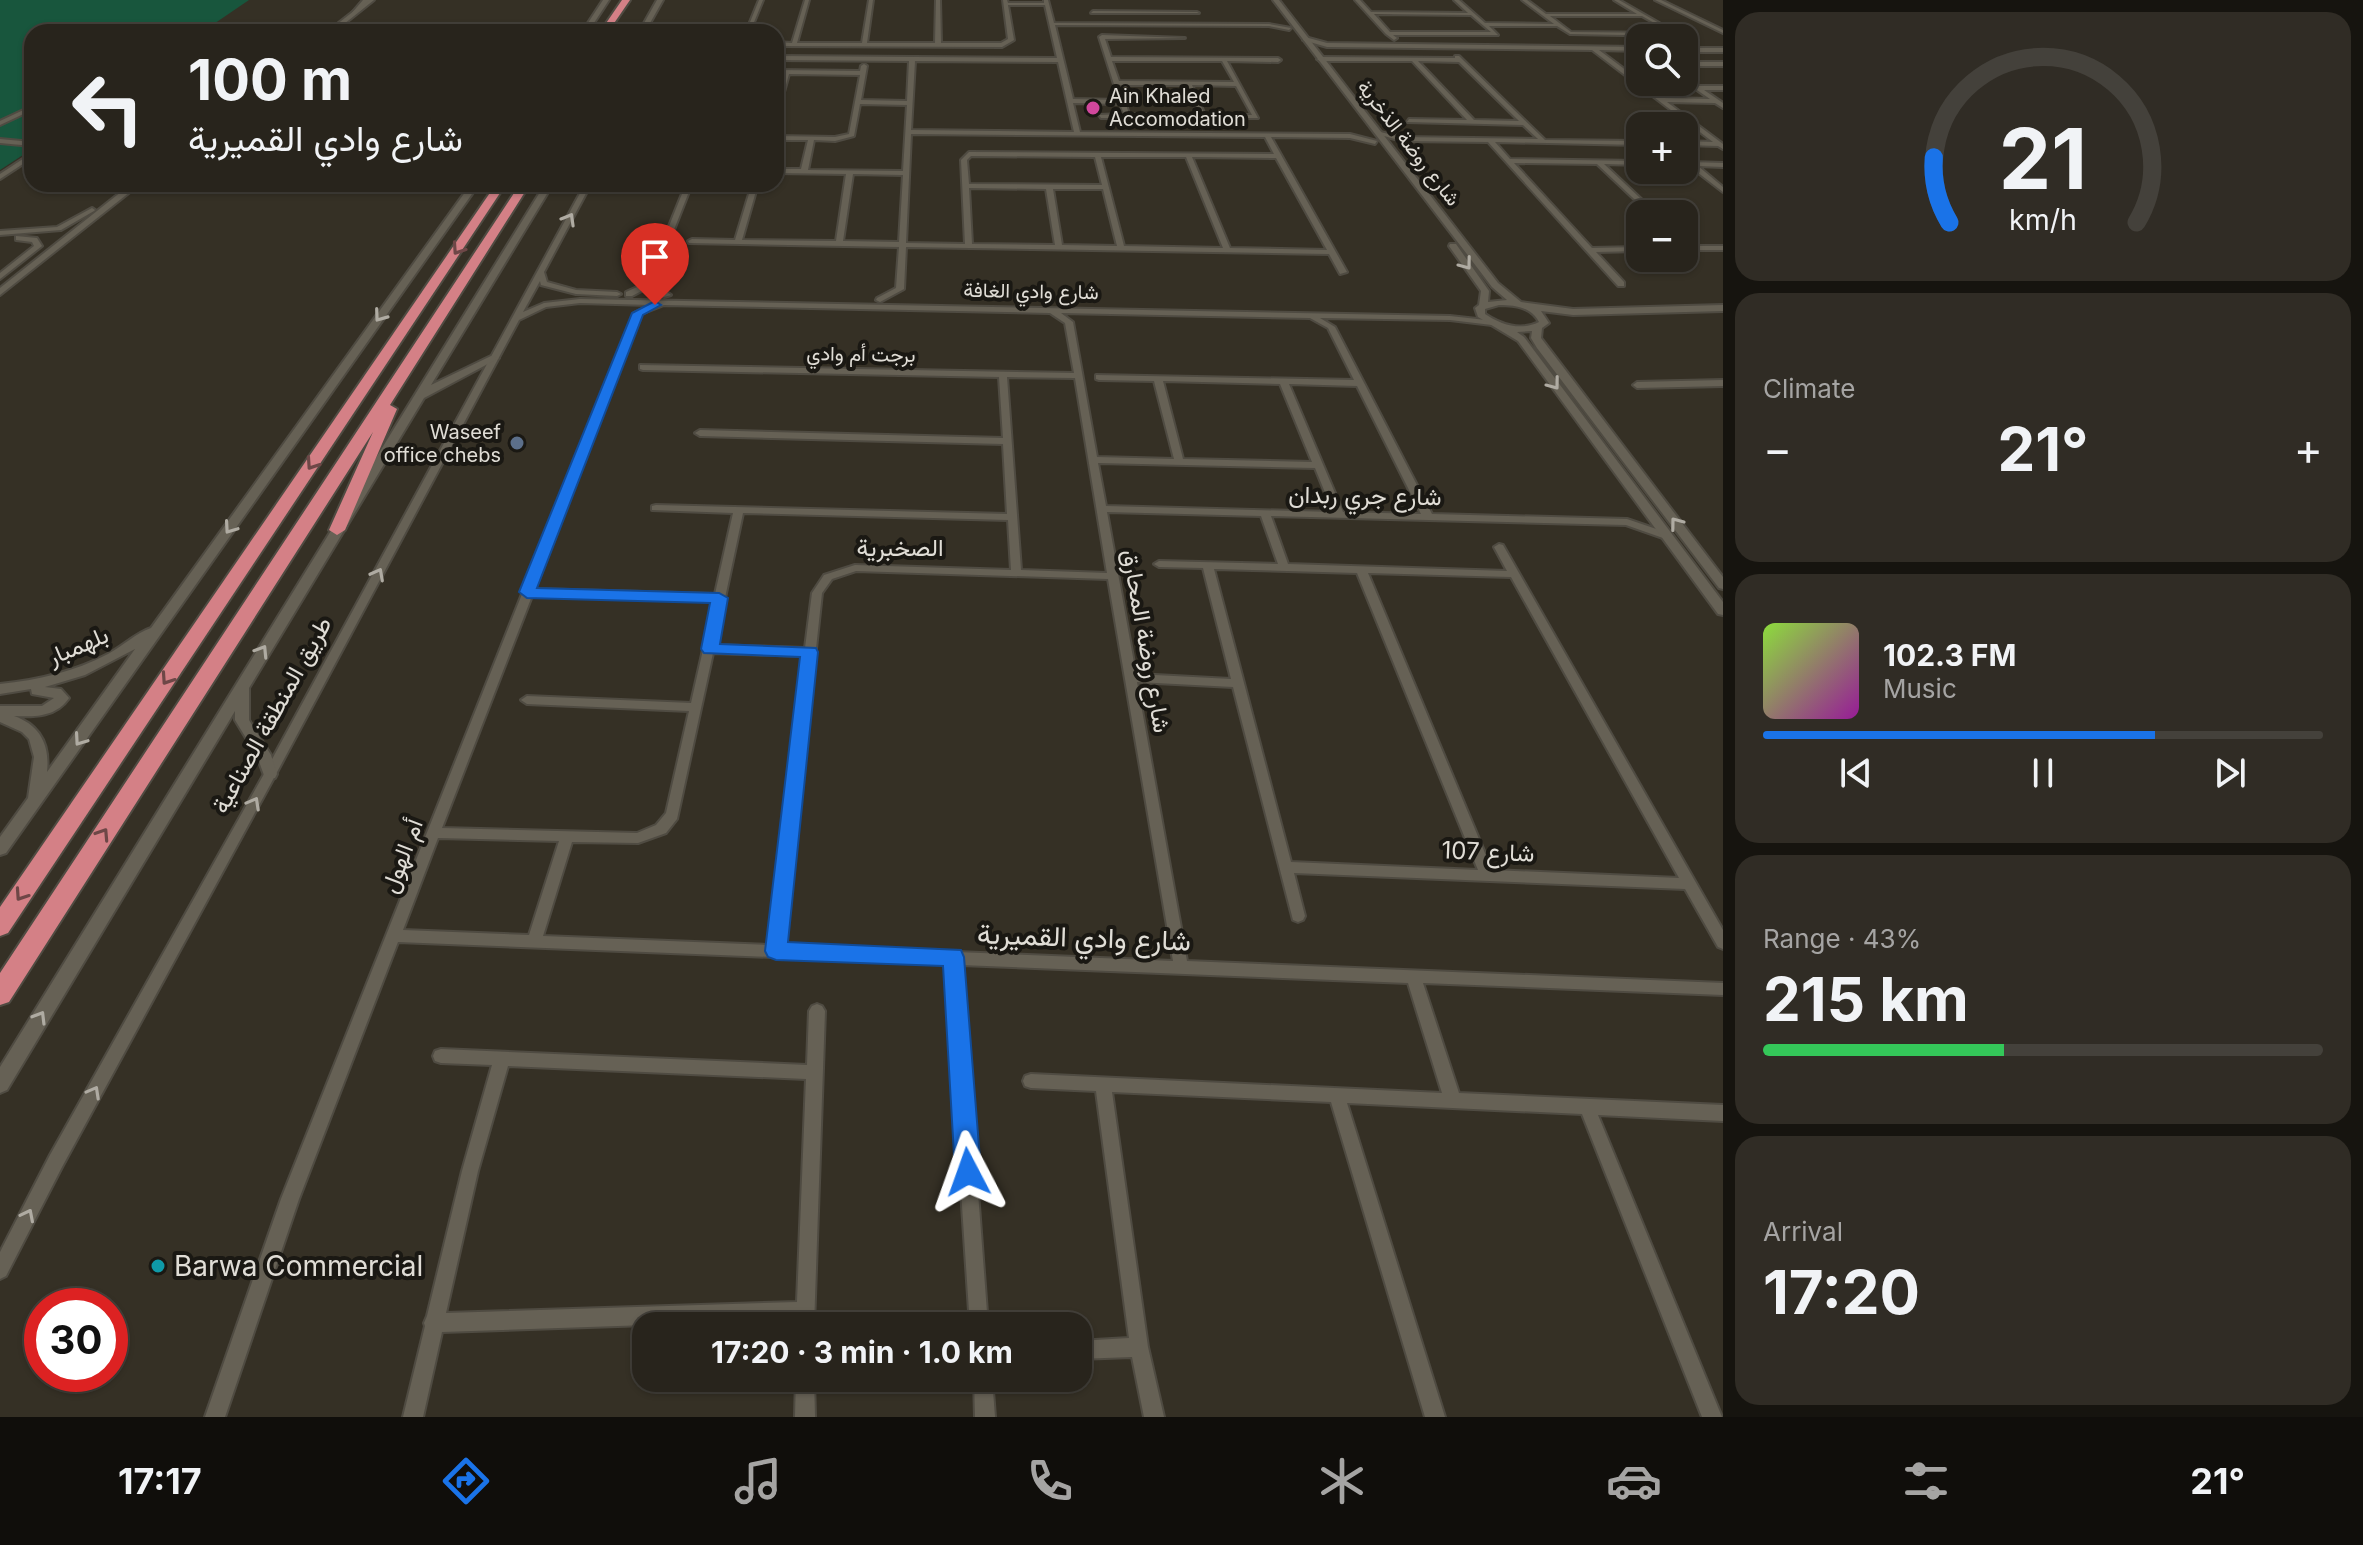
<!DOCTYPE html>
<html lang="en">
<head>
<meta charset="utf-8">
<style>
  :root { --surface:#28241c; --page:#302c25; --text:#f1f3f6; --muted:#a5a4a3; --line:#44413b; --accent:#1a73e8 }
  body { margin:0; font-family:Inter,Vazirmatn,sans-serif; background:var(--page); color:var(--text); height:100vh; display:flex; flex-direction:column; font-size:30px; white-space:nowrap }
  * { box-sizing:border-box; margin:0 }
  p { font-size:26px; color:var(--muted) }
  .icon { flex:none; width:44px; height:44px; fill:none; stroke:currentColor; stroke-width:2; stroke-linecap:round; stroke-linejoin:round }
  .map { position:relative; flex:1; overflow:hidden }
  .side { display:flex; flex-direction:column; gap:12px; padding:12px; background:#16140f; width:640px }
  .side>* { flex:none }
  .top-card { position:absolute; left:24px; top:24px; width:760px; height:168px; border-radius:24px; box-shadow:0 2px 6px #0004,0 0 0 2px var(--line); background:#28241c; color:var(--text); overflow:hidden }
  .tools { position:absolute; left:1626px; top:24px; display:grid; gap:16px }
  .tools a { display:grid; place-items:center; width:72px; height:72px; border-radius:16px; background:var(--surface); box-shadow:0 2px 6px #0004,0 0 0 2px var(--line); font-size:40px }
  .speed { position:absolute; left:24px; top:1288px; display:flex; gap:16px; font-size:40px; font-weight:700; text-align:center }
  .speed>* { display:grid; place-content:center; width:104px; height:104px; border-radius:50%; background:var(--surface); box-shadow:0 2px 6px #0004,0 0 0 2px var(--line); line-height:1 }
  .speed .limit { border:12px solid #d22; background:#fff; color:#111 }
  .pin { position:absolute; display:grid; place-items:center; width:68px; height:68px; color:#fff; margin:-82px -34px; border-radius:50% 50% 50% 0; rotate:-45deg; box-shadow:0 0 8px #0007 }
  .pin .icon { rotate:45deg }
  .me { position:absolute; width:88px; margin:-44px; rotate:356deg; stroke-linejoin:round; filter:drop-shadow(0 0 6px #0008) }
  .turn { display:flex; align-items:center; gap:28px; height:168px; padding:0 32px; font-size:36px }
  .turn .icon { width:104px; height:104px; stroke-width:2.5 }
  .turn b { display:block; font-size:56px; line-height:68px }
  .big { font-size:60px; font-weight:700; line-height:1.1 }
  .side .widget { flex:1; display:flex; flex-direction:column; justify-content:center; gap:12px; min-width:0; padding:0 28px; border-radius:24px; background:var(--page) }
  .side .dial { align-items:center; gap:0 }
  .dial svg { height:208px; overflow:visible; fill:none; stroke:var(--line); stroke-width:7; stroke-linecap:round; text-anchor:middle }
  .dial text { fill:var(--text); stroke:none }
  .song { display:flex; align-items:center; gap:24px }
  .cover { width:96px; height:96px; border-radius:12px; background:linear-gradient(135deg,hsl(90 70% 55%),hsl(300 70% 35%)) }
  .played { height:8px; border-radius:4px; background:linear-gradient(90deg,var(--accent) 70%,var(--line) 70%) }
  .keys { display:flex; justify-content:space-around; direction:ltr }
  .heat { display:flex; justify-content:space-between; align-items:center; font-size:44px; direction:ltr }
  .charge { height:12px; border-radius:6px; background:linear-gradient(90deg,#34c759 43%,var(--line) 0) }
  .trip { position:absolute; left:632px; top:1312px; width:460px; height:80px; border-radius:24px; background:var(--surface); box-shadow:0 2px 6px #0004,0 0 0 2px var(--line); font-weight:700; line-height:80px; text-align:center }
  .tab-bar { display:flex; height:128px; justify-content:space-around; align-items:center; background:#100e0b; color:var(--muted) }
  .tab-bar .icon { width:56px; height:56px }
  .tab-bar .on { color:var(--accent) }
  .tab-bar b { font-size:36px; color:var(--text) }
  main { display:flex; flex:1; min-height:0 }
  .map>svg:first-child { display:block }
  .green { fill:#18563d }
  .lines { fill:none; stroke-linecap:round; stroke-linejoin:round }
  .minor-casing { stroke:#4f4b42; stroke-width:4 }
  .tertiary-casing { stroke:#4f4b42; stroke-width:4 }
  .secondary-casing { stroke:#4f4b42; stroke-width:4 }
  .trunk-casing { stroke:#4f4b42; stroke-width:4 }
  .minor { fill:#666155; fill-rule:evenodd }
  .tertiary { fill:#666155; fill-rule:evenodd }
  .secondary { fill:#666155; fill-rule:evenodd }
  .trunk { fill:#d48086; fill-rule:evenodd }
  .oneway { stroke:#afaba2 }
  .oneway2 { stroke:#6e4747 }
  .route { fill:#1a73e8; stroke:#114b97; stroke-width:2 }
  .hotel-dot { fill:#d1479c; stroke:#1a1813; stroke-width:3 }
  .service-dot { fill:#5c6f8a; stroke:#1a1813; stroke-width:3 }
  .culture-dot { fill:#0f9aa8; stroke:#1a1813; stroke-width:3 }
  .labels { text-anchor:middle; stroke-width:8; stroke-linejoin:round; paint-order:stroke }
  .far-poi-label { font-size:20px; fill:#e0ddd6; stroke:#1a1813; text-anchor:start }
  .far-street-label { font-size:20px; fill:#e0ddd6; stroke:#1a1813 }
  .street-label { font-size:24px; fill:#e0ddd6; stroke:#1a1813 }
  .near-street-label { font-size:28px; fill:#e0ddd6; stroke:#1a1813 }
  .near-poi-label { font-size:28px; fill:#e0ddd6; stroke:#1a1813; text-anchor:start }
</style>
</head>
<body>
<main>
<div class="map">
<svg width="1723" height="1417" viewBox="0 0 1723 1417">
  <rect width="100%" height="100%" fill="#353025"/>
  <polygon class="green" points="0,0 249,0 202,32 32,32 32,149 0,170"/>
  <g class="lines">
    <defs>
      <g id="minor">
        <polygon points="759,0 763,0 750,32 746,32"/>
        <path d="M805,0H809L797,43H862L869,0H873L867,43H935L936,0H940L941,43H1001L1008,39L1003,0H1007L1008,3H1044V0H1048L1054,23L1269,24L1291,28L1289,30L1269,26L1055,25L1073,99L1119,100L1099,37L1102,35L1185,38L1105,39L1111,57L1278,58L1281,60L1278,62L1227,61L1258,118H1101L1099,115L1124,114L1120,104L1073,103L1080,132L1350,134L1377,141L1375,144L1350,138L1271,137L1347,272L1340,274L1329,254L906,247L904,289L880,302L876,300L877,298L896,288L899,247L689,243L688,241L692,239L735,240L752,184H758L742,240L836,241L846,174L776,173V169H801L808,140H776V136L835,137L849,134L860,75L789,74L779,110L776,112V100L784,74H776V70L860,71L861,66L864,64L867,66L861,100L907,101L909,61L776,60V56L1057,58L1045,5H1008L1014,40L1002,47L776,46V42L792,43ZM915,61L1058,62L1074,132L911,130ZM1112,61H1222L1234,82L1119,81ZM1120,85H1186L1199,115L1129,114ZM1192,85L1236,86L1252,115H1205ZM860,104L907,105L903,171L808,170L814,140L835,141L854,136ZM911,134L1265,137L1274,154L969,152L961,160L965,244L906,243ZM971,156L1095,157L1102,185L969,184L967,160ZM1101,157H1186L1223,248L1124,246ZM1192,157L1276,158L1327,250L1230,248ZM853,174L903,175L899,242L843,241ZM969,188L1046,189L1055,245L972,244ZM1053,189H1103L1117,246L1062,245Z"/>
        <path d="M1355,0H1360L1371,12L1468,13L1454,0H1459L1485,23L1554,24L1522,0H1527L1546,14H1637L1614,0H1619L1680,35L1678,36L1570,34L1557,26H1489L1498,35H1393L1397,38L1394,40L1386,34ZM1374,14L1471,15L1491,32H1390ZM1550,16H1642L1672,33L1571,32Z"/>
        <polygon points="1655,0 1661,0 1723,30 1723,33"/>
        <polygon points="1093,11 1197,12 1199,13 1091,13"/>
        <polygon points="1305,37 1327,43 1640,47 1640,51 1599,50 1663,98 1710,99 1684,81 1684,76 1699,86 1723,86 1723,90 1704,90 1723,103 1723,108 1715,103 1667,102 1723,144 1723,149 1718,146 1684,145 1684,141 1713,142 1592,50 1327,47 1303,40"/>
        <rect x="1684" y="48" width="39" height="4"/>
        <path d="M1455,56H1459L1545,140L1640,141V145L1495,142L1510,159L1640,161V165L1604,164L1657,214H1650L1597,164L1514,163L1592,248L1640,247V251L1596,252L1624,282V286H1618L1488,142L1402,141L1377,134L1380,132L1402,137L1538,139L1523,125L1407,122L1409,119L1467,120L1412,61H1320L1317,59L1320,57L1455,58ZM1418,61L1459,62L1519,121L1474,120Z"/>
        <rect x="1684" y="62" width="39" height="4"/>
        <polygon points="32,106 32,110 0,125 0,121"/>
        <polygon points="0,139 32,142 32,146 0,143"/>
        <polygon points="32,153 32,158 0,179 0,174"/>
        <polygon points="1690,162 1723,163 1723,167 1698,166 1723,187 1723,192 1688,165 1687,164"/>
        <path d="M585,184H591L544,272L547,282L576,290L617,292L621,294L617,296L576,294L541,285L540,281L523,312L544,303L580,299L1450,316L1495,321L1496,323L1492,325L1450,320L1320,318L1335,327L1432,514L1627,519L1671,534V538H1663L1626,525L1271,516L1288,564L1507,571L1494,547L1499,544L1503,545L1723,930V949L1718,947L1685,889L1294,873L1305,916L1303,920L1298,922L1293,920L1233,687L1137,682L1187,961L1723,983V995L1423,983L1459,1093L1723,1105V1121L1598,1115L1722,1417H1702L1582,1114L1347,1103L1445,1417H1425L1331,1102L1112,1092L1148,1347L1164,1417H1144L1132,1357L1078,1359V1341L1129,1338L1096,1091L1031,1088L1025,1086L1023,1081L1025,1076L1031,1074L1442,1093L1408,983L961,965L988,1326H970L946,964L398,942L299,1199L225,1417H205L281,1199L634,313L651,305L580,303L546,307L519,320L276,774L62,1167L6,1276L0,1279V1252L50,1155L264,774ZM664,305L1050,313L1065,323L1074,373L640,365V369L643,370L999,377L1003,438L700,430L695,433L700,436L1003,444L1007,514L656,505L652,506V510L733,513L715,594L535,589L641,314ZM1061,313L1310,318L1328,328L1354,380L1096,375V379L1099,380L1154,381L1174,459L1097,457L1073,322ZM1007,377L1075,378L1107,573L1021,570ZM1163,381L1280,384L1312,462L1183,459ZM1289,384L1357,386L1421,514L1343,512ZM1098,463L1315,468L1333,512L1106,506ZM1107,512L1261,516L1278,564L1159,561L1154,564L1159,567L1203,568L1231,679L1136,674ZM743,513L1008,520L1011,570L855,565L824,575L812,593L805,648L715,645ZM1214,569L1357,573L1478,870L1291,862ZM856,571L1108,579L1173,961L784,945L822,593L832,579ZM1368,573L1511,577L1679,878L1492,870ZM532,596L714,601L691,703L527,696L521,700L527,704L689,711L666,813L656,825L637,833L442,828ZM713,653L804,656L769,945L543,936L572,842L638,843L666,833L677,819ZM438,838L559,841L529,935L403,930Z"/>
        <polygon points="686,184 692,184 653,283 671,295 664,297 649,287 632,296 626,296 626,292 646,283"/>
        <polygon points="92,208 95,210 94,211 61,230 0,235 0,231 57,227"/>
        <polygon points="16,236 37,238 42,246 0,279 0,273 34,246 32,242 16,240"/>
        <rect x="1684" y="246" width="39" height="4"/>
        <polygon points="1723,380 1723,386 1637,388 1633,385 1637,382"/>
        <path d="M817,1004L822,1006L825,1011L814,1326H796V1320L442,1332L423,1417H403L425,1326L424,1323L427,1316L462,1171L492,1065L441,1063L435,1061L433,1056L435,1051L441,1049L807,1065L809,1011L812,1006ZM508,1066L806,1079L797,1302L446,1313L478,1171Z"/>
        <polygon points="796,1378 814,1378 815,1417 795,1417"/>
        <polygon points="974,1378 992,1378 995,1417 975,1417"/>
      </g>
      <g id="tertiary">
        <polygon points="368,0 374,0 334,32 327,32"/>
        <polygon points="603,0 609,0 588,32 582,32"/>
        <polygon points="657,0 663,0 645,32 639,32"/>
        <path d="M1273,0H1279L1498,283L1521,302L1573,309L1723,305V311L1573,315L1541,311L1549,323L1542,328L1541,338L1723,577V589L1719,588L1537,348L1531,338L1532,331L1517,332L1524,337L1723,602V615L1718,614L1518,341L1478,317L1475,308L1479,305L1481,291L1449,246L1450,244H1456L1489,291L1488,302L1507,300L1492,287ZM1499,305C1515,305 1531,307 1539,322C1521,331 1501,325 1485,314V309Z"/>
        <polygon points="131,184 140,184 0,295 0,288"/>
        <path d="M471,184H479L6,853L0,855V837L28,798L34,757L29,739L22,732L0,722V706H42L54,698L32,694L31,689L0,694V684C38,680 74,672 108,654C123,646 136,633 151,628ZM135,649L47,772C50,745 40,725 14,716C35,717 56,717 69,698L61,689L45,687L85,675Z"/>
        <polygon points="545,184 553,184 431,385 491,356 499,358 424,398 249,688 249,720 271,755 277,774 275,778 265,778 257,756 235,720 235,711 7,1090 0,1093 0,1067"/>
      </g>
      <polygon id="secondary" points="363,0 370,0 355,14 351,14"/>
      <g id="trunk">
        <polygon points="622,0 630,0 608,32 600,32"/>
        <polygon points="496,184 506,184 8,933 0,936 0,907"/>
        <polygon points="520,184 530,184 390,405 397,409 345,530 337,535 329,530 373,432 9,1002 0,1005 0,973"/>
      </g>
    </defs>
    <use href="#minor" class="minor-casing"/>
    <use href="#tertiary" class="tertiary-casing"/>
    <use href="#secondary" class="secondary-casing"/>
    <use href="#trunk" class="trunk-casing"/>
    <use href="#minor" class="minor"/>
    <use href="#tertiary" class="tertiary"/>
    <use href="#secondary" class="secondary"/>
    <use href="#trunk" class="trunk"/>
  </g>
  <defs><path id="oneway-chevron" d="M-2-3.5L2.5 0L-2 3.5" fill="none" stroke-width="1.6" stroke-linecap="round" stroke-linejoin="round" transform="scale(2)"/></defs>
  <g class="oneway">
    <use href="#oneway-chevron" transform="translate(569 219) rotate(-60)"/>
    <use href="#oneway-chevron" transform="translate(1466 264) rotate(53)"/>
    <use href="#oneway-chevron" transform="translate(380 316) rotate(126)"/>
    <use href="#oneway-chevron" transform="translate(1554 384) rotate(53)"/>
    <use href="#oneway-chevron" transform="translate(1676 523) rotate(-127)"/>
    <use href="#oneway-chevron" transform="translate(230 528) rotate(125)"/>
    <use href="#oneway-chevron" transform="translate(378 574) rotate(-62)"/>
    <use href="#oneway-chevron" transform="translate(262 651) rotate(-58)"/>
    <use href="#oneway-chevron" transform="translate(80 740) rotate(125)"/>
    <use href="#oneway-chevron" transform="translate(254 803) rotate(-61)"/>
    <use href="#oneway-chevron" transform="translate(40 1017) rotate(-59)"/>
    <use href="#oneway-chevron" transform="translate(94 1092) rotate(-61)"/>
    <use href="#oneway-chevron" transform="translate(28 1215) rotate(-63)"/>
  </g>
  <g class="oneway2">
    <use href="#oneway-chevron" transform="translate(458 249) rotate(124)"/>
    <use href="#oneway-chevron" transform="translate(312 464) rotate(124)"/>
    <use href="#oneway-chevron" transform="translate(167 679) rotate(124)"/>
    <use href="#oneway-chevron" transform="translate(103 834) rotate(-57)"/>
    <use href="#oneway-chevron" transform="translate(21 895) rotate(124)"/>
  </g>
  <polygon class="route" points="655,301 661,305 643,315 537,588 719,593 728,598 720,644 816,648 818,652 788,942 961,950 964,957 981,1172 977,1181 968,1185 959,1181 955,1172 943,966 776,960 768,957 765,951 800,657 704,653 701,649 710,603 527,598 519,592 632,313"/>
  <circle class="hotel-dot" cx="1093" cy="108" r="8"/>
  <circle class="service-dot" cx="517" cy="443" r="8"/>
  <circle class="culture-dot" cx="158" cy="1266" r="8"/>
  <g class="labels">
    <g class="far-poi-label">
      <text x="1109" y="103">Ain Khaled<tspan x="1109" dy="23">Accomodation</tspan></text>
      <text x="501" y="439" text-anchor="end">Waseef<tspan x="501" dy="23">office chebs</tspan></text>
    </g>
    <g class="far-street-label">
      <text transform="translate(1409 143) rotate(52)" y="7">شارع روضة الذخرية</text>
      <text transform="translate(1031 291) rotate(1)" y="7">شارع وادي الغافة</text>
      <text transform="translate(861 354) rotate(1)" y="7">برجت أم وادي</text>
    </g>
    <g class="street-label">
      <text transform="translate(1365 496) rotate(1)" y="8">شارع جري ربدان</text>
      <text x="900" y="556">الصخبرية</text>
      <text transform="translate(1146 641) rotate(80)" y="8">شارع روضة المحارق</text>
      <text transform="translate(78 646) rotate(-23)" y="8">بلهمبار</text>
      <text transform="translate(272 715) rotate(-61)" y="8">طريق المنطقة الصناعية</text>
      <text transform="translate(1488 852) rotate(2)" y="8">شارع 107</text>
      <text transform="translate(402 856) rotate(-69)" y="8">أم الهول</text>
    </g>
    <g class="near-street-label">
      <text transform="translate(1084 937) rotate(2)" y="10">شارع وادي القميرية</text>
    </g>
    <g class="near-poi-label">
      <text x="174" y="1276">Barwa Commercial</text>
    </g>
  </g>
</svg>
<div class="tools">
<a><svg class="icon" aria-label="search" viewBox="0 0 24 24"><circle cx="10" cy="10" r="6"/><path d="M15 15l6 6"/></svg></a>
<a>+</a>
<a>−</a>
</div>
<div class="speed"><div class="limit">30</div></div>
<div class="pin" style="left:655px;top:305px;background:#d93025"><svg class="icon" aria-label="arrive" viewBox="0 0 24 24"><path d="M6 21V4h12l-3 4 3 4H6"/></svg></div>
<svg class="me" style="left:968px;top:1172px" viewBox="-20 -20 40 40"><path d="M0-17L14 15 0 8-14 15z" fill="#1a73e8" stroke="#fff" stroke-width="4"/></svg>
<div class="trip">17:20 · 3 min · 1.0 km</div>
<div class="top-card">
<div class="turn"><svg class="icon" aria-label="left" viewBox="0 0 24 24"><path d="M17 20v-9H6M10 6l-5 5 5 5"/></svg><div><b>100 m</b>شارع وادي القميرية</div></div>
</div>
</div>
<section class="side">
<div class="widget dial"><svg viewBox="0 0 100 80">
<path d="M14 69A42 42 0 1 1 86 69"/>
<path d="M14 69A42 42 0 0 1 8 44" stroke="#1a73e8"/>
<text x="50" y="56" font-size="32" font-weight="700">21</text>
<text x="50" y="72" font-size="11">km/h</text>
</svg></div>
<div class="widget"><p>Climate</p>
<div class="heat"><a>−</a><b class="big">21°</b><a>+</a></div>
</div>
<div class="widget">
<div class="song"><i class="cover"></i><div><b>102.3 FM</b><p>Music</p></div></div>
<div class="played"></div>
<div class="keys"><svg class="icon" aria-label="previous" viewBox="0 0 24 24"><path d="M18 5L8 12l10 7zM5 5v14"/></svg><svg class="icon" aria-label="pause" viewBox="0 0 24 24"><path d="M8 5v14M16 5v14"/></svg><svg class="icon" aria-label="next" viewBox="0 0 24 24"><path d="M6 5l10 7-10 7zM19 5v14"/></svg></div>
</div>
<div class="widget"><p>Range · 43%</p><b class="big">215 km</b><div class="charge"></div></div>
<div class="widget"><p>Arrival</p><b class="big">17:20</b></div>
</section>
</main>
<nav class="tab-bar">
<b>17:17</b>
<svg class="icon on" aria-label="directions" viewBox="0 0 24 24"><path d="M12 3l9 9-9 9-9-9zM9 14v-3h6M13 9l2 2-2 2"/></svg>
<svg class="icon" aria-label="music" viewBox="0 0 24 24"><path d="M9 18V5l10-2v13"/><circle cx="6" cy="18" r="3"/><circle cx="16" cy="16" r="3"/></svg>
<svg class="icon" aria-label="phone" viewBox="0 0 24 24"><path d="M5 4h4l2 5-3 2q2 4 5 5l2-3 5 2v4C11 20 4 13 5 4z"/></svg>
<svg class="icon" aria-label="climate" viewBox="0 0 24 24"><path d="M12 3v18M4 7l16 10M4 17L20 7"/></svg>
<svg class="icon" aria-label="car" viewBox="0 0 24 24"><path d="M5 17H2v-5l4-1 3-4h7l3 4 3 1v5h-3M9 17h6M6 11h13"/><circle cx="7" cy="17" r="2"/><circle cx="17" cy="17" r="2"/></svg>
<svg class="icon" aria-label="filters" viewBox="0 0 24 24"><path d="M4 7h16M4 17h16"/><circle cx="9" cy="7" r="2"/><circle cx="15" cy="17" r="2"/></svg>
<b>21°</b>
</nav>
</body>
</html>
